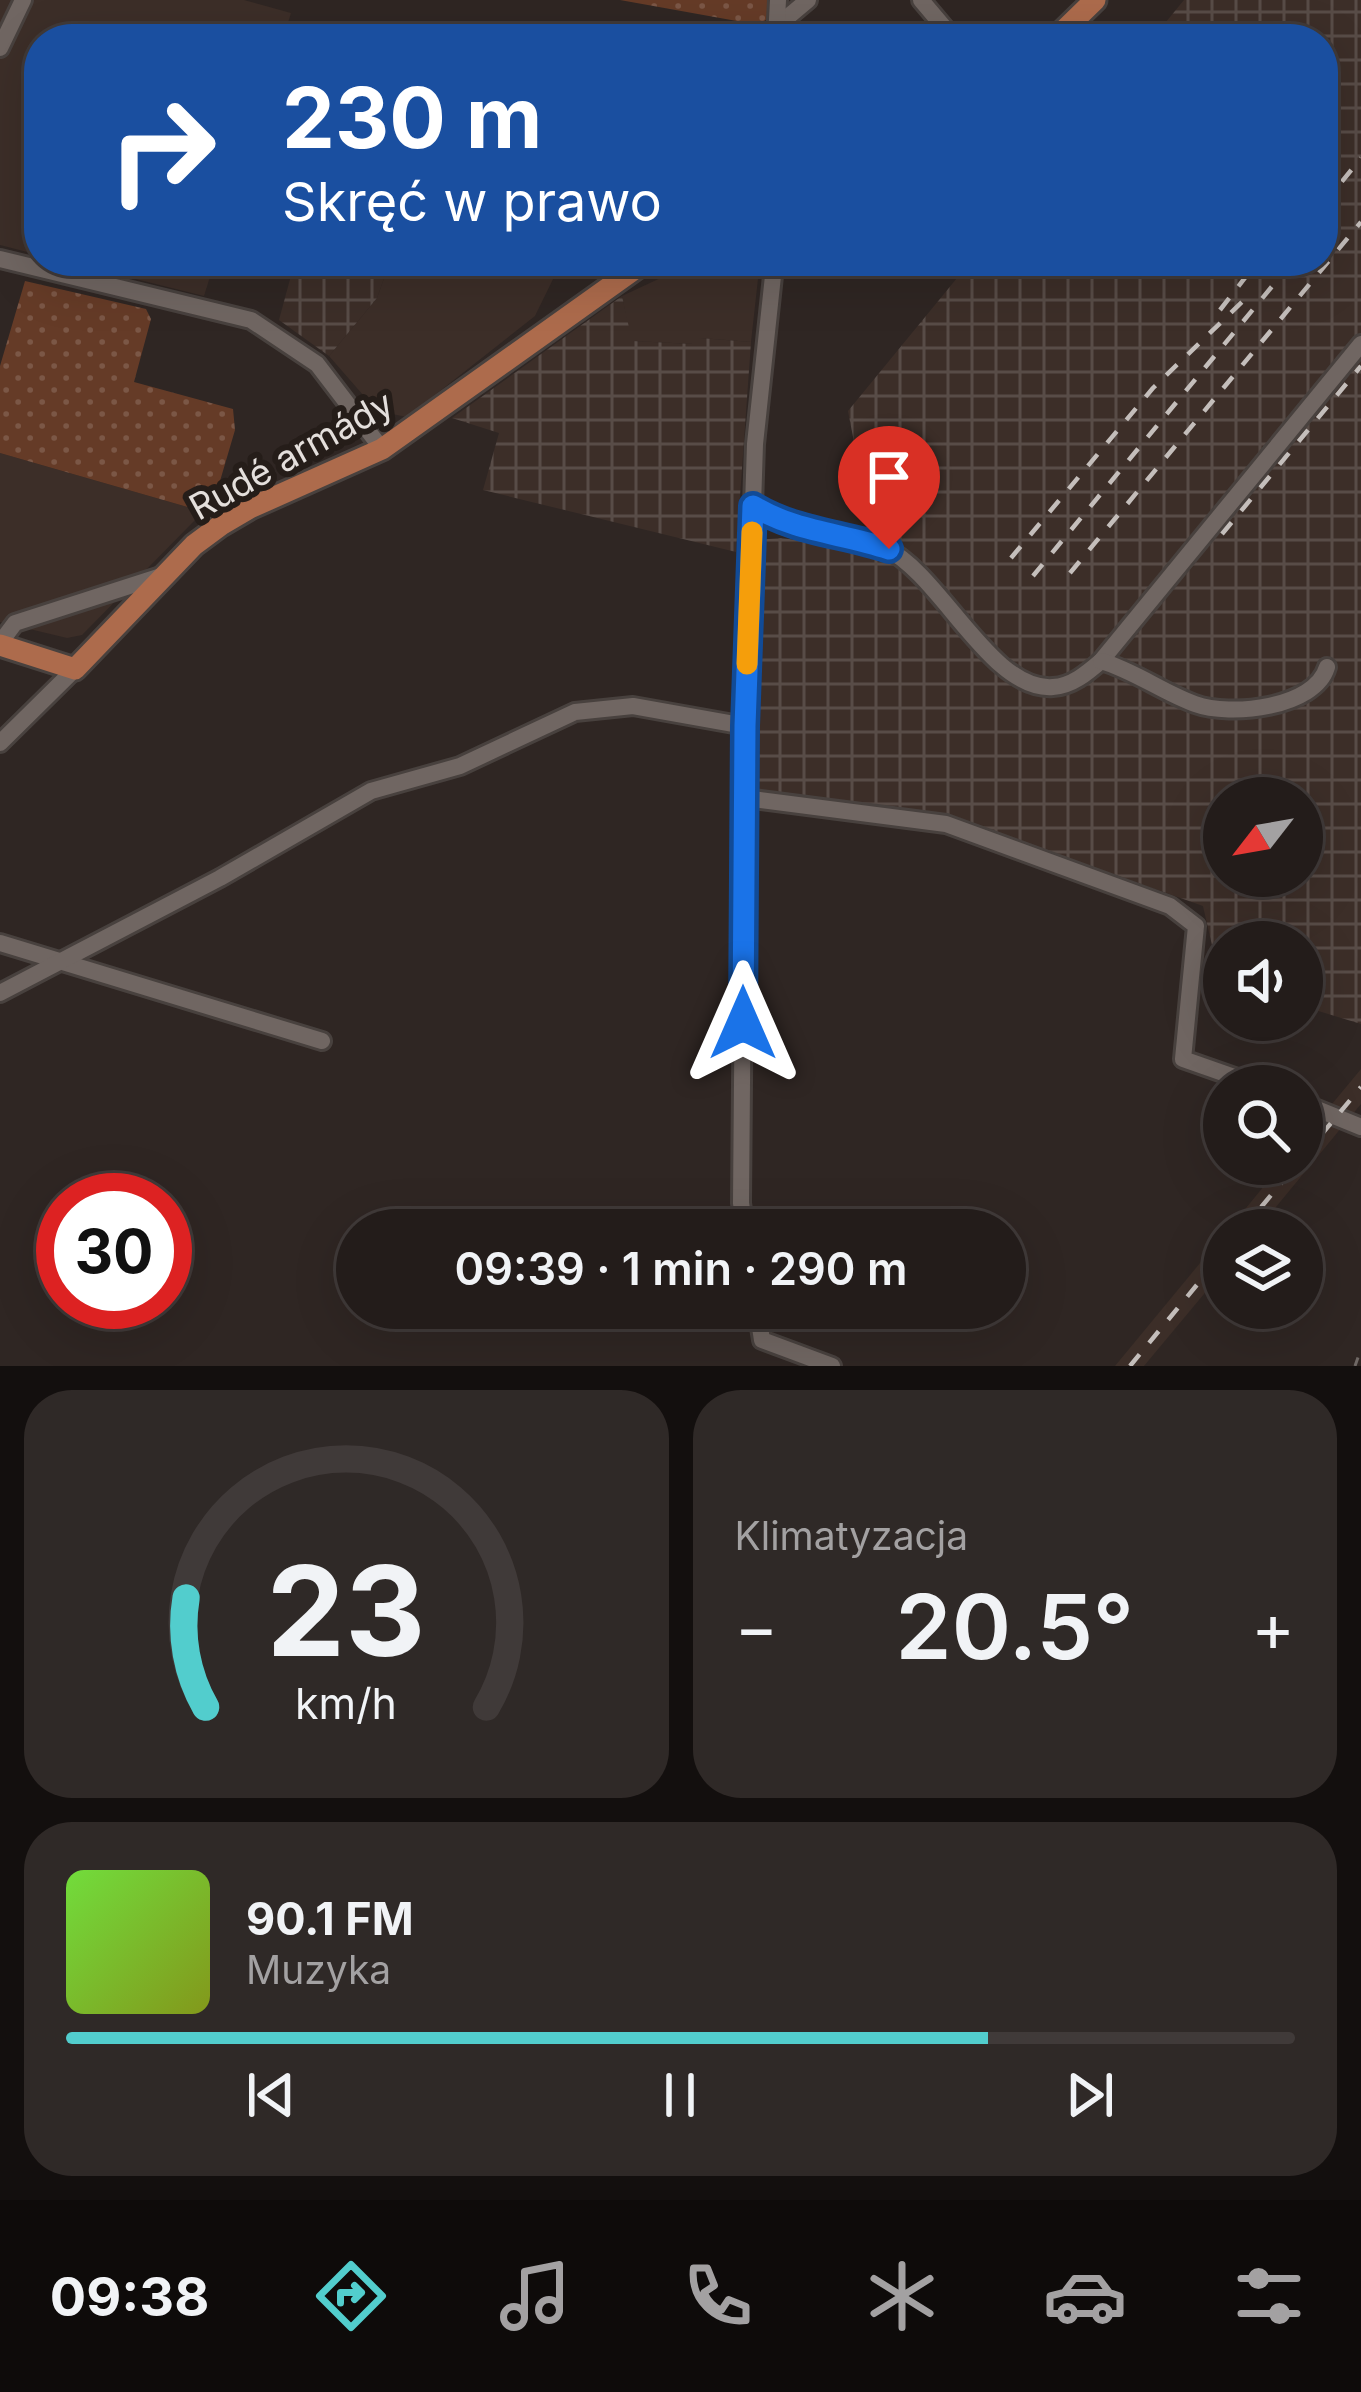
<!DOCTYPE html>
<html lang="pl">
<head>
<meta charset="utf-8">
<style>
  :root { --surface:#231c1a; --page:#2f2927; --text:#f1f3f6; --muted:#a3a1a2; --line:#403a39; --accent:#52cdcd }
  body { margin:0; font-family:Inter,sans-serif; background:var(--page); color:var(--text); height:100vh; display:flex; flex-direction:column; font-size:45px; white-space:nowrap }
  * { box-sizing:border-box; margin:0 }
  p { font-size:39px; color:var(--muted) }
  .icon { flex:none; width:66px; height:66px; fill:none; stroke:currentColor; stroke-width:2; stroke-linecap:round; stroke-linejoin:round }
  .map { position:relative; height:1366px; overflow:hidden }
  .sheet { display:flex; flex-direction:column; gap:24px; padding:24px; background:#130f0e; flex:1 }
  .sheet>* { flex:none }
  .banner { position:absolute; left:24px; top:24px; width:1314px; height:252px; border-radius:48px; box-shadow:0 12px 48px #0002,0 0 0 3px var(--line); background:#1a4fa0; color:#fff; overflow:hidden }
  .needle { width:78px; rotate:239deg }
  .tools { position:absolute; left:1203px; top:777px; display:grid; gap:24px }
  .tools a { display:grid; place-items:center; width:120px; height:120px; border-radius:50%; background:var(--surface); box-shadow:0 12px 48px #0002,0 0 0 3px var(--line); font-size:60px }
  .speed { position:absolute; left:36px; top:1173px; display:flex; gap:24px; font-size:60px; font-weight:700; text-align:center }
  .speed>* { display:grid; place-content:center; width:156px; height:156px; border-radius:50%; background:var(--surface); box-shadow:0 12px 48px #0002,0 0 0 3px var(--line); line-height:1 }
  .speed .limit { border:18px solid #d22; background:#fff; color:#111 }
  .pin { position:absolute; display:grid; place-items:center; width:102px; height:102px; color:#fff; margin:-123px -51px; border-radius:50% 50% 50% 0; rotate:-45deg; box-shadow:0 0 12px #0007 }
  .pin .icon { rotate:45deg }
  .me { position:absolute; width:132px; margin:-66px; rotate:0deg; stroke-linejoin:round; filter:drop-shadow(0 0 9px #0008) }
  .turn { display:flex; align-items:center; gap:42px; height:252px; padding:0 60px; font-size:54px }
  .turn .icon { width:156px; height:156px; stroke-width:2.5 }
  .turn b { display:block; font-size:84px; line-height:102px }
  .big { font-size:90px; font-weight:600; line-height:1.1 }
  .sheet .widget { flex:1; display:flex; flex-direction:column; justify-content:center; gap:18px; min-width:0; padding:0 42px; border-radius:48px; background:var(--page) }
  .sheet .dial { align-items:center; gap:0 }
  .dial svg { height:312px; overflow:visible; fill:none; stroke:var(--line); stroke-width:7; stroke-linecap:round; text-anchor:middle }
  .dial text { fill:var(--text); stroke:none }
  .song { display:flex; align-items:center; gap:36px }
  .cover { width:144px; height:144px; border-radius:18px; background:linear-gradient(135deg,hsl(100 70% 55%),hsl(70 70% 35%)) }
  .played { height:12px; border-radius:6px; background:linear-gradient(90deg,var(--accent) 75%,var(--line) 75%) }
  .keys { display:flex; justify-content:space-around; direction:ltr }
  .heat { display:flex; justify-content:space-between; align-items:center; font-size:66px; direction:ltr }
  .sheet .tiles { flex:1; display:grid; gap:24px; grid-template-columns:1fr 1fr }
  .widget:last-child { grid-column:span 2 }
  .trip { position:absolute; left:336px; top:1209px; width:690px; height:120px; border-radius:60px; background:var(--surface); box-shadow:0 12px 48px #0002,0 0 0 3px var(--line); font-weight:600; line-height:120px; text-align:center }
  .dock { display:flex; height:192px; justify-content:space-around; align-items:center; background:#0e0b0a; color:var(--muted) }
  .dock .icon { width:84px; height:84px }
  .dock .selected { color:var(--accent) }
  .dock b { font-size:54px; color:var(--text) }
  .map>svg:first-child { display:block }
  .built { fill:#3c2e28 }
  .industrial { fill:url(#industrial-grid); fill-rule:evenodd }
  .grass { fill:url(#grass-dots) }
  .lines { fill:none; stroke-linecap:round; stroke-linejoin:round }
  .minor-casing { stroke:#48413e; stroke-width:22 }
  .major-casing { stroke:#48413e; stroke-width:27 }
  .path { stroke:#6f6865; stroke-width:3; stroke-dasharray:9 9; stroke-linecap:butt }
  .minor { stroke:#706662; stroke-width:16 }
  .major { stroke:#ad6b4c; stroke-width:21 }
  .rail { stroke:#c4bebb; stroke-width:4.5; stroke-dasharray:15 15; stroke-linecap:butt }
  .route-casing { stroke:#114b97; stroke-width:30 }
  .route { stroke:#1a73e8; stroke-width:21 }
  .slow { stroke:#f59e0b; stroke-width:21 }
  .labels { text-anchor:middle; stroke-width:12; stroke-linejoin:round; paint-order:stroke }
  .street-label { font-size:36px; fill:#e4dfdc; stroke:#251d19 }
</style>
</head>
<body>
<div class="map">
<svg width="1361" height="1366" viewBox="0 0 1361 1366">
  <defs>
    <pattern id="industrial-grid" width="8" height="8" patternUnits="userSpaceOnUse" patternTransform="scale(3)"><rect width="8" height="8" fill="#3c2e28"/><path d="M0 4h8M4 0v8" fill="none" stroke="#584c47"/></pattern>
    <pattern id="grass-dots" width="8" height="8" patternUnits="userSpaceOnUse" patternTransform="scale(3)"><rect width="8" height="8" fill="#653b27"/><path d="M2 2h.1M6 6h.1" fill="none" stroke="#7b5746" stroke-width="1.8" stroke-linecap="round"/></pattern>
  </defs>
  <rect width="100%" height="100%" fill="#2f2623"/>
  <g class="built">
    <polygon points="0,0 244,0 291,13 283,39 39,39 39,255 0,245"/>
    <polygon points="63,261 215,261 204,296"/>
    <polygon points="390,261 524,261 557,271 535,316 407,417 377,411 329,356 377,298"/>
    <polygon points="697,261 760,261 751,342 700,338 693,344 631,341 622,296"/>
    <polygon points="0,453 191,508 196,519 82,635 67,638 0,622"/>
    <polygon points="1361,1069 1361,1104 1257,1230 1228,1230 1282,1164 1302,1164 1302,1140"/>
    <polygon points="1224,1234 1224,1270 1144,1366 1115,1366"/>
  </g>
  <g class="industrial">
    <path d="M1184,0H1361V1024L1302,1006V942H1224V981L1220,980L1203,906L949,816L759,789L755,540L782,538L858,549L869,520L848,411L971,261H1323V39H1152ZM1224,798H1302V876H1224Z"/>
    <polygon points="295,261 390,261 377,298 329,356 279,320"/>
    <polygon points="622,296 632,341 692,344 693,339 700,338 751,342 736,552 483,490 499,433 452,418"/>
  </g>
  <g class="grass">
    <polygon points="620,0 768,0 767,19 759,25"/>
    <polygon points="25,281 146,309 151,319 134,382 233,409 235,430 215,498 207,506 196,503 191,508 0,453 0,366"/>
  </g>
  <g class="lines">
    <defs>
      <g id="minor">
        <polyline points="921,0 954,39"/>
        <polyline points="777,26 808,0"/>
        <polyline points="776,39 778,0"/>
        <polyline points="0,48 23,0"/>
        <polyline points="0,259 251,320 317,364 382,449"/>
        <path d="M753,506C763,512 774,521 785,525C817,537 853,533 885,548C941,574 991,692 1053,687C1072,686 1087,673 1101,661L1361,344"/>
        <polyline points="0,643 15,623 164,575"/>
        <path d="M1101,661C1135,671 1162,692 1195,704C1230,717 1315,708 1327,667"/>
        <polyline points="0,743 75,669"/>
        <polyline points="745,798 946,824 1170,906 1196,926 1183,1059 1260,1086"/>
        <polyline points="0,943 322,1041"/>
        <polyline points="0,993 220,878 371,791 460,766 575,712 633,706 745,726"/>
        <polyline points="1302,1103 1361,1127"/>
        <polyline points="745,1230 741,1203 745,726 753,506 755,444 773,276 778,261"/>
        <polyline points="757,1308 762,1340 832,1366"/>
      </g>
      <g id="major">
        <polyline points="1055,39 1095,0"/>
        <polyline points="0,645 75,669 194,545 221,525 250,508 382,449 646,261"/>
      </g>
    </defs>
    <use href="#minor" class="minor-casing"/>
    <use href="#major" class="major-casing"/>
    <polyline class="path" points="1355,1366 1361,1349"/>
    <use href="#minor" class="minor"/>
    <use href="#major" class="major"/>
    <g class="rail">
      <polyline points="1323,205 1361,158"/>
      <polyline points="1220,310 1258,261"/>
      <polyline points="1222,534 1361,366"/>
      <polyline points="1011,558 1153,388 1242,302"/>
      <polyline points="1070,573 1361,222"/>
      <polyline points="1033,576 1293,261"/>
      <polyline points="1302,1158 1361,1087"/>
      <polyline points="1242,1230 1297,1164"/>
      <polyline points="1130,1366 1224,1252"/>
    </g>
  </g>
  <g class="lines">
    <defs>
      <path id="route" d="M743,1023L745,726L753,506C796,532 841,533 889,549"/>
    </defs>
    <use href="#route" class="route-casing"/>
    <use href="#route" class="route"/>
    <polyline class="slow" points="747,664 752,532"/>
  </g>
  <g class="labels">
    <g class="street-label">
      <text transform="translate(291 455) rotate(-29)" y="13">Rudé armády</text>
    </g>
  </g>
</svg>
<div class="tools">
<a><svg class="needle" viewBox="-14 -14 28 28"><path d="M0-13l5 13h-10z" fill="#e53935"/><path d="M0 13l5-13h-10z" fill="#a3a1a2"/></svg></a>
<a><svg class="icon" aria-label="sound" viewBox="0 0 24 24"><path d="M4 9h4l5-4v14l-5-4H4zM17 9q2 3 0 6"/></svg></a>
<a><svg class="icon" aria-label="search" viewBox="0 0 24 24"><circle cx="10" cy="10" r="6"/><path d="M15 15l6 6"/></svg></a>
<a><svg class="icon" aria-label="layers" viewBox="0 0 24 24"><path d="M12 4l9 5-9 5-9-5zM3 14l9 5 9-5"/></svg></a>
</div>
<div class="speed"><div class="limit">30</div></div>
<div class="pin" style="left:889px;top:549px;background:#d93025"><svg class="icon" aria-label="arrive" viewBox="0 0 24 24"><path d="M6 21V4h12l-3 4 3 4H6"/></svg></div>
<svg class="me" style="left:743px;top:1023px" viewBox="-20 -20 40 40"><path d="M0-17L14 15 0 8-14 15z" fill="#1a73e8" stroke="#fff" stroke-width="4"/></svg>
<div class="trip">09:39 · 1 min · 290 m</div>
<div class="banner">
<div class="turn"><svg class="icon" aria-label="right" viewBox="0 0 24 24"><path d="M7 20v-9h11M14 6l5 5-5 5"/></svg><div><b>230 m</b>Skręć w prawo</div></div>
</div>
</div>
<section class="sheet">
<div class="tiles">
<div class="widget dial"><svg viewBox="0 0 100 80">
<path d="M14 69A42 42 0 1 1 86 69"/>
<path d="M14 69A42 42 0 0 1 9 41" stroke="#52cdcd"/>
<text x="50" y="56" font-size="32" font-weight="700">23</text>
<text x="50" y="72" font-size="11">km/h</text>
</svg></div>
<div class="widget"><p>Klimatyzacja</p>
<div class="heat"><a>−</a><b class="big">20.5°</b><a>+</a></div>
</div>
<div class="widget">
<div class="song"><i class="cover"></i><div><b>90.1 FM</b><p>Muzyka</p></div></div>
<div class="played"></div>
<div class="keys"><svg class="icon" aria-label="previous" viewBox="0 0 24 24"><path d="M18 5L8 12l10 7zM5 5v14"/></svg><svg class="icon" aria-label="pause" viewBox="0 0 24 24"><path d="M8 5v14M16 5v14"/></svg><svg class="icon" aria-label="next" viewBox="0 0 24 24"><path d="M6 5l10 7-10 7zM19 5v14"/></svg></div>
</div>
</div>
</section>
<nav class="dock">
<b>09:38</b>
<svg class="icon selected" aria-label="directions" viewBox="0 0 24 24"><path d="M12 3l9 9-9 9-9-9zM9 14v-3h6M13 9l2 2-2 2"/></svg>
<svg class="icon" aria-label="music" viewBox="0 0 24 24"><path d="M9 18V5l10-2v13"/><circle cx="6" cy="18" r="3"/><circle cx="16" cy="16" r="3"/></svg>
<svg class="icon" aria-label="phone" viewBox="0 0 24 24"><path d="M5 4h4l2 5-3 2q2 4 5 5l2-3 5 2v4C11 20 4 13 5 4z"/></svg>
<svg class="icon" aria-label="climate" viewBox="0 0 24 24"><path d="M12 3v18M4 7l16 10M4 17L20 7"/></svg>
<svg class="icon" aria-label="car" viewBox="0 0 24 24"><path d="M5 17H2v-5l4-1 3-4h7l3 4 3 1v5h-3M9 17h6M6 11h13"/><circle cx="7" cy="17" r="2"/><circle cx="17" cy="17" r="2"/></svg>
<svg class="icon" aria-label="filters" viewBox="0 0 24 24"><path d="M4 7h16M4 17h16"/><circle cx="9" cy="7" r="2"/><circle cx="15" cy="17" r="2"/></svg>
</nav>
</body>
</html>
